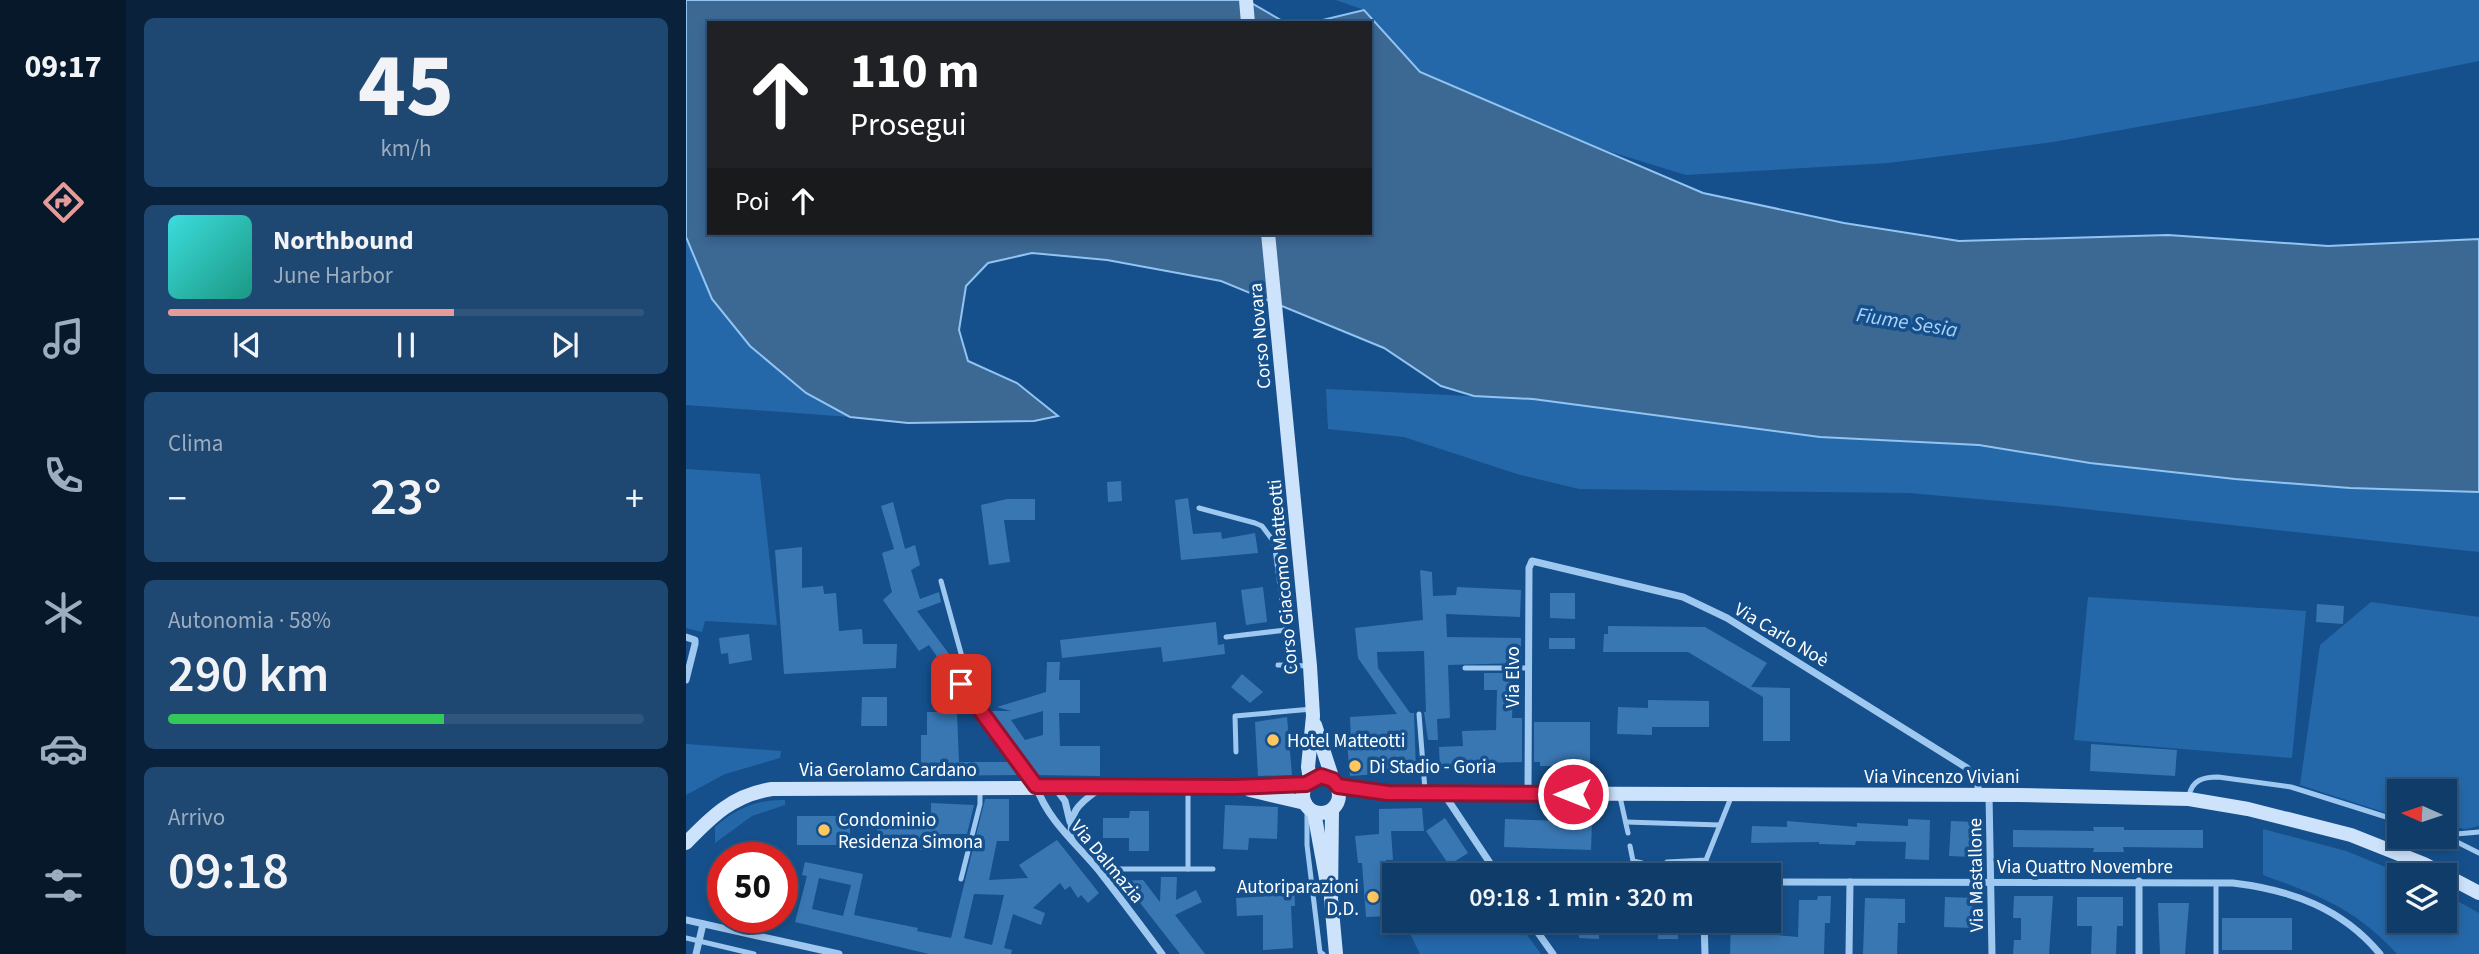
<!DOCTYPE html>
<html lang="it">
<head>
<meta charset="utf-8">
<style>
  :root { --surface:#103c69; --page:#1e4771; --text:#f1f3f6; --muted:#9cadc0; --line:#30567d; --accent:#e69b98 }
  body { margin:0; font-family:"Source Sans 3",sans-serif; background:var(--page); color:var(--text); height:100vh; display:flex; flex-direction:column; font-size:26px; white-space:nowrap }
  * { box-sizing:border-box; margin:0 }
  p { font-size:23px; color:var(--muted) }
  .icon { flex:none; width:38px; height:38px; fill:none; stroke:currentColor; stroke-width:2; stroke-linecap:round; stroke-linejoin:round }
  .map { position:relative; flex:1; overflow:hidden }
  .side { display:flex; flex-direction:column; gap:18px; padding:18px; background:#09213a; width:560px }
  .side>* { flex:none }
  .hud { position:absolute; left:21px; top:21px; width:665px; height:214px; border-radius:0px; box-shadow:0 4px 10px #0003,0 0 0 2px var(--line); background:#202124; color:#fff; overflow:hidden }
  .needle { width:46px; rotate:273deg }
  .fabs { position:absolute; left:1701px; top:779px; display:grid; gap:14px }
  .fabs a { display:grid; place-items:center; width:70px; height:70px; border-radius:0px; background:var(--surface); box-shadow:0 4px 10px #0003,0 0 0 2px var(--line); font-size:35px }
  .speed { position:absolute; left:21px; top:842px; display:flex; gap:14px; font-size:35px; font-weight:700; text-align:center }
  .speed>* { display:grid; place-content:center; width:91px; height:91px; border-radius:50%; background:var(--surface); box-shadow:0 4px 10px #0003,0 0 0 2px var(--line); line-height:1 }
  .speed .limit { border:10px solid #d22; background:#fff; color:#111 }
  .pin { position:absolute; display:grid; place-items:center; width:60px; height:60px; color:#fff; margin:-30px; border-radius:14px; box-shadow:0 4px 10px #0006 }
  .me { position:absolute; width:77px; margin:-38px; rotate:270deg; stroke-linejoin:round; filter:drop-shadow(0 0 5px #0008) }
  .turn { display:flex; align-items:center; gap:24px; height:147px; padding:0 28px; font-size:32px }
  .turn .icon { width:91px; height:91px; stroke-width:2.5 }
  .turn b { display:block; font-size:49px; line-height:60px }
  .then { display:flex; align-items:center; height:66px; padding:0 28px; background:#0003; gap:14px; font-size:26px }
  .big { font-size:52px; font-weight:600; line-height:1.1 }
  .side .card { flex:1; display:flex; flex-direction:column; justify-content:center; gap:10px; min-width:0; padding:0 24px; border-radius:10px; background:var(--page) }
  .side .dial { align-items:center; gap:0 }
  .dial b { font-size:91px; line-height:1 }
  .song { display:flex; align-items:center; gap:21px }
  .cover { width:84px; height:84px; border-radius:10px; background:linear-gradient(135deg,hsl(180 70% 55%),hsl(170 70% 35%)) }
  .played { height:7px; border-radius:4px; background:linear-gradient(90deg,var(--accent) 60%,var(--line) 60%) }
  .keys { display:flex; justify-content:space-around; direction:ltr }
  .heat { display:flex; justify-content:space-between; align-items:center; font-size:38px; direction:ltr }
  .charge { height:10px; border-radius:5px; background:linear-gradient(90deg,#34c759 58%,var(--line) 0) }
  .trip { position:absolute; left:696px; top:863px; width:399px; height:70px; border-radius:0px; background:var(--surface); box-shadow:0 4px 10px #0003,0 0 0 2px var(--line); font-weight:600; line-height:70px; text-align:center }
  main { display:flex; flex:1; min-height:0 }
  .dock { display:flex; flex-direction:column; width:126px; justify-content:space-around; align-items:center; background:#06182a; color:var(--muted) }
  .dock .icon { width:49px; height:49px }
  .dock .current { color:var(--accent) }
  .dock b { font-size:32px; color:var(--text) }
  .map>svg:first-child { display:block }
  .green { fill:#2568a9 }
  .water { fill:#3c6894; stroke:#91c4f2; stroke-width:2 }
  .building { fill:#3977b3; fill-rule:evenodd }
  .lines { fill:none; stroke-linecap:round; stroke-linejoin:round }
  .lane { stroke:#9fc8f0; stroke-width:5 }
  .street { stroke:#9fc8f0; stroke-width:7 }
  .secondary { stroke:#cde3fb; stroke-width:14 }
  .route-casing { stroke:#92132f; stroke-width:18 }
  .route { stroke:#e11d48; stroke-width:12 }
  .poi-dot { fill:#ffc75d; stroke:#15508c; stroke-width:2.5 }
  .labels { text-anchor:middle; stroke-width:7; stroke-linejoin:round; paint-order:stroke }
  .street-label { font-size:19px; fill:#fff; stroke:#15508c }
  .poi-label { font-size:19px; fill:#fff; stroke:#15508c; text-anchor:start }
  .water-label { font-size:21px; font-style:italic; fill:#abd2f7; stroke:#15508c }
</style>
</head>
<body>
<main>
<nav class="dock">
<b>09:17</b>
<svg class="icon current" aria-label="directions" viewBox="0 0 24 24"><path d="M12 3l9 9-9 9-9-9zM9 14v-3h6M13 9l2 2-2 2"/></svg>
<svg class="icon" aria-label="music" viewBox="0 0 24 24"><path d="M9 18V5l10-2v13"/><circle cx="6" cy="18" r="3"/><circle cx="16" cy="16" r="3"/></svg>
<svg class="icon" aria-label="phone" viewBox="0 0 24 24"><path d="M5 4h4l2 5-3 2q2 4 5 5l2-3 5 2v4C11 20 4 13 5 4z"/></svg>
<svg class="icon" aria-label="climate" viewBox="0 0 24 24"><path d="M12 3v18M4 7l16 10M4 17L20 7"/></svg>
<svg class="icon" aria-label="car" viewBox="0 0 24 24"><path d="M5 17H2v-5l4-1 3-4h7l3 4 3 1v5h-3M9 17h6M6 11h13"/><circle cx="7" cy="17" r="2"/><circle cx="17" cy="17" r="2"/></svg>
<svg class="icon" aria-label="filters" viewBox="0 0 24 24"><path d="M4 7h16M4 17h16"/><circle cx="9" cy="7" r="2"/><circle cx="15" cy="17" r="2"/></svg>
</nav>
<section class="side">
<div class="card dial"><b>45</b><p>km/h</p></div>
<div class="card">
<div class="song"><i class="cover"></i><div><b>Northbound</b><p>June Harbor</p></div></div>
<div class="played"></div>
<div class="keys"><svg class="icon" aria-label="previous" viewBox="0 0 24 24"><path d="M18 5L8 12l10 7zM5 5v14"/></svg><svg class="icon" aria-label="pause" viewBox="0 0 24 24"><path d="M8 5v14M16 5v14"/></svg><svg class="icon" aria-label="next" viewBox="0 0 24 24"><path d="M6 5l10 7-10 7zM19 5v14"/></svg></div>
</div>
<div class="card"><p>Clima</p>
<div class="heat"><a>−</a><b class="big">23°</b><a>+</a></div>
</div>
<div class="card"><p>Autonomia · 58%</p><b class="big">290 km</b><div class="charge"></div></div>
<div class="card"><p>Arrivo</p><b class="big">09:18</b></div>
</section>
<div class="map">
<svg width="1793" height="954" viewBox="0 0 1793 954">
  <rect width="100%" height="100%" fill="#15508c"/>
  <g class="green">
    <polygon points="650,0 1793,0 1793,61 1576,105 1367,142 1202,163 1000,175 899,144 734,72 678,10"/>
    <polygon points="0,237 26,299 120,393 164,417 0,405"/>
    <polygon points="640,389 847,399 1134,437 1293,445 1404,463 1549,479 1664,488 1793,492 1793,552 1371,506 1223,493 893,489 831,474 718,437 642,429"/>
    <polygon points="0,469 74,474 91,625 19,621 16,632 0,628"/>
    <polygon points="1402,597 1620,611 1606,758 1388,740"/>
    <polygon points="1685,602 1793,617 1793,826 1779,829 1759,825 1759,791 1713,791 1713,817 1614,785 1634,645"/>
    <polygon points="0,744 95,751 94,758 39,774 0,795"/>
    <path d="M99,800V805L66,816L29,843V827C49,809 72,799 99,800Z"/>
    <path d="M1577,829L1660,851L1719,875H1713V920H1759V894L1793,913V954H1711C1669,908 1634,896 1577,875Z"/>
    <polygon points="718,921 831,921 855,954 734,954"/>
  </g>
  <polygon class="water" points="0,0 560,0 600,23 23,23 23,233 684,233 684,23 624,23 678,10 734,72 1017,193 1158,223 1273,241 1482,235 1642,246 1793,239 1793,492 1664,488 1549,479 1404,463 1293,445 1134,437 847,399 788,396 755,386 698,348 535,281 421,260 346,253 302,263 280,286 273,330 282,361 331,383 372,416 348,421 222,423 164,417 120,393 64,346 26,299 0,237"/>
  <g class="building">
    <polygon points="435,481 436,501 422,502 421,482"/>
    <polygon points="502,498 507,534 535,532 536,539 569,533 572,553 495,560 489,500"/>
    <polygon points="321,499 349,499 349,520 318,520 324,562 303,565 295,505"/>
    <polygon points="207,502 219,549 229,545 234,565 225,570 234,599 253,592 255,602 231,611 272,666 263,674 243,645 233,651 197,600 206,592 196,553 208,549 195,506"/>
    <polygon points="116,547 116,588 137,586 138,594 150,593 153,631 176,629 177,644 211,644 210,668 98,674 89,550"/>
    <polygon points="734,570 746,572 747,596 770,595 771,587 835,590 834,617 760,614 761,637 835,638 835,663 762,665 764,718 751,719 752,740 742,740 738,712 740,712 738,651 691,652 692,668 724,713 728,713 730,771 664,776 661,743 665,742 664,717 711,714 672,658 669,628 737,620"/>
    <polygon points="577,587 581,622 560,625 555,590"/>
    <polygon points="864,593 889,593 889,619 864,618"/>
    <polygon points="1631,604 1658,606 1657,624 1630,622"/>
    <polygon points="530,622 532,645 538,644 539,654 477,662 475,647 376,658 374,640"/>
    <polygon points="922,626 1019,627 1081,663 1065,687 1104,688 1104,741 1077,741 1077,697 1002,652 917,652 918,634 922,634"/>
    <polygon points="63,634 66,660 43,664 42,653 35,654 33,638"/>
    <rect x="863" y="638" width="26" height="11"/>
    <path d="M361,662H374L373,680H394V713H373L374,746H414V776L350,775L305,711H325L311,707L360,692ZM357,711V735L339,740L325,720Z"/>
    <polygon points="798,673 833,673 833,691 827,690 826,718 836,718 836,762 793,763 793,767 754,769 753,747 777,746 776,731 810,730 811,690 798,690"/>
    <polygon points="556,674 577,692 564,703 545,687"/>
    <polygon points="176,697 201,697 201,726 175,726"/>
    <polygon points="962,700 1023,701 1023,727 966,727 966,735 931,734 932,707 962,708"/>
    <polygon points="241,712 271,712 273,762 325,762 334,775 235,776 235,735 241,735"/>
    <polygon points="601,717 606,775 572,776 569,722"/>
    <polygon points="848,722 904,722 904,766 854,766 854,762 848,762"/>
    <polygon points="1405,744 1491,750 1489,776 1404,771"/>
    <path d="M299,799H323V841H311L303,880L342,878L333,865L371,840L413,893L402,903L395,895L392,898L384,886L379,890L374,883L347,908L359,913L355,925L327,914L318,948L326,950L325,954H243L109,922L121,876L116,875L119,862L177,874L168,915L232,928L231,931L265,938ZM133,878L165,885L157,916L126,909ZM288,894L318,895L306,945L278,938Z"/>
    <polygon points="245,803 288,805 281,834 255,834 255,839 239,836 239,850 191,851 191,815 245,814"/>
    <polygon points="539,805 592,807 591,839 563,838 562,850 537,849"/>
    <polygon points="736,808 738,831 705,831 707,860 700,860 704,916 680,917 676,863 672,863 669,836 693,834 693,809"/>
    <polygon points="444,811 463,811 463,851 443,851 443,838 417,838 417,818 443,818"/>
    <rect x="111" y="816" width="53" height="29"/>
    <polygon points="759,818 782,853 763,865 740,831"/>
    <polygon points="819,819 906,822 905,850 818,847"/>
    <polygon points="1222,819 1244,820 1243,860 1219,859 1220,842 1170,841 1169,845 1133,844 1133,842 1065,843 1066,826 1101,827 1101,821 1171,827 1171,823 1222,826"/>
    <polygon points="1265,821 1287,822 1285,857 1263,856"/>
    <polygon points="1407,827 1438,827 1438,830 1517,830 1517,848 1437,847 1438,852 1407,852 1408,848 1327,847 1327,830 1408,831"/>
    <polygon points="475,877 491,877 490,900 510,890 516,902 489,915 519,954 494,954 437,881 457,880 474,902"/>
    <polygon points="608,880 609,906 605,906 607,948 577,950 577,915 551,916 550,898 585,896 585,881"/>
    <polygon points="1132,896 1145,896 1144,923 1139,923 1138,954 1044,954 1045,920 1080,920 1079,934 1112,937 1113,900 1131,900"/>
    <polygon points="1328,896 1367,896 1363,954 1327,954 1328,940 1335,940 1335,918 1327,918"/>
    <polygon points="1259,897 1287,898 1286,928 1258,927"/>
    <polygon points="1391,897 1437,897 1437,926 1431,926 1430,954 1405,954 1406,926 1391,926"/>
    <polygon points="1179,898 1219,899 1219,923 1212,923 1211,954 1177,954"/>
    <polygon points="1472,903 1503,903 1499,954 1474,954"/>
    <rect x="1536" y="918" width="70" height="32"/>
    <polygon points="894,920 992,920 992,939 972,939 972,934 913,932 913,939 893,938"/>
  </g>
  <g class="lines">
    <g class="lane">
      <polyline points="513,508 569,523 576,526 588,542 605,667"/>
      <polyline points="255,581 281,675 275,684"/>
      <polyline points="540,637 600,630"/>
      <polyline points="592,665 624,666"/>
      <polyline points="779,668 842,668"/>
      <polyline points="733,714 739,790"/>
      <polyline points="550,752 549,716 626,709"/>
      <path d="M1503,796C1506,780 1517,777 1532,777L1605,787L1713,821"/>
      <polyline points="934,797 942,833"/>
      <polyline points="621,806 621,845 634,952 637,954"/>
      <polyline points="940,822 1034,825"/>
      <polyline points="1759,835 1793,832"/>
      <polyline points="1759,836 1793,853"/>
      <polyline points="944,846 947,861 956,863"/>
      <polyline points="981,862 1020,860 1046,795"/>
      <polyline points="502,869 502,788"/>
      <polyline points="416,875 424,869 527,869"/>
      <polyline points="1019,875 1020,860"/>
      <polyline points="275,879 294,804 294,790"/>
      <polyline points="0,938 68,954"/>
      <polyline points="1530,954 1530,883"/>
    </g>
    <g class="street">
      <polyline points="0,637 9,640 9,644 0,680"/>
      <path d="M275,684L350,786C362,821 391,844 414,872C435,899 456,927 476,954"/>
      <polyline points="370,789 379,801 384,822"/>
      <polyline points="758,794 812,875"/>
      <polyline points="842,794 843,568 846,561 997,597 1041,618 1281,768 1292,784 1292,795"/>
      <polyline points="1303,795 1306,954"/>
      <path d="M386,839C382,813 392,804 412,790"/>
      <path d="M1083,882L1547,883C1605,890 1656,908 1694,954"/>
      <polyline points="0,920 153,954"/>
      <polyline points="843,920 867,954"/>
      <polyline points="1018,920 1019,954"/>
      <polyline points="10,954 17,924"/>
      <polyline points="1163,954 1164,882"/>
      <polyline points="1453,954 1453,881"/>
    </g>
    <g class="secondary">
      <polyline points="560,0 562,23"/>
      <polyline points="582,233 624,666 627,716 622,767 624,780"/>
      <polyline points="629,725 647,780"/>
      <circle cx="635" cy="795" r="18"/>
      <polyline points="652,786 702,793 1332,795 1503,799 1562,809 1665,835 1738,864 1793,893"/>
      <polyline points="564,790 619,803"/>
      <polyline points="646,810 645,899 650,954"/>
      <polyline points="628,812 640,878"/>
      <path d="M0,843C26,816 47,795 86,789L549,787L620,784"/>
    </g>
  </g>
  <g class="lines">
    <defs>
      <polyline id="route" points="275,684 350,786 548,787 620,784 635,776 647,780 652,786 702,793 887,794"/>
    </defs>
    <use href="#route" class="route-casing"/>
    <use href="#route" class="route"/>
  </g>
  <g class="poi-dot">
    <circle cx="587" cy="740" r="7"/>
    <circle cx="669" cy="766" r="7"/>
    <circle cx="138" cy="830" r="7"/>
    <circle cx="687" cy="897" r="7"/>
  </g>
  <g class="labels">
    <g class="street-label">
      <text transform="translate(573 336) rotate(-95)" y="7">Corso Novara</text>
      <text transform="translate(596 577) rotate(-95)" y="7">Corso Giacomo Matteotti</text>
      <text transform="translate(1096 634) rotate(31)" y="7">Via Carlo Noè</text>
      <text transform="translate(826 677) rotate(-90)" y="7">Via Elvo</text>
      <text x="202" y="776">Via Gerolamo Cardano</text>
      <text x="1256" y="783">Via Vincenzo Viviani</text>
      <text transform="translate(422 861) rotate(50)" y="7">Via Dalmazia</text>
      <text x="1399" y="873">Via Quattro Novembre</text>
      <text transform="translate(1289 875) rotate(-91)" y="7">Via Mastallone</text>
    </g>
    <g class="poi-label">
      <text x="601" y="747">Hotel Matteotti</text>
      <text x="683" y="773">Di Stadio - Goria</text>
      <text x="152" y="826">Condominio<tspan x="152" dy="22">Residenza Simona</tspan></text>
      <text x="673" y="893" text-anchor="end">Autoriparazioni<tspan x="673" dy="22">D.D.</tspan></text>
    </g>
    <g class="water-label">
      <text transform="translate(1221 322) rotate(9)" y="7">Fiume Sesia</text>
    </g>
  </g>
</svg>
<div class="fabs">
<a><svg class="needle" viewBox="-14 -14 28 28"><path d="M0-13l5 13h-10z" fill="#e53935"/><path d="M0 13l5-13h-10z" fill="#9cadc0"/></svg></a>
<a><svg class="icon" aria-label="layers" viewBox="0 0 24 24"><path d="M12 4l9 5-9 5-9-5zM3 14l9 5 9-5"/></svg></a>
</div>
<div class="speed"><div class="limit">50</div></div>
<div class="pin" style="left:275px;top:684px;background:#d93025"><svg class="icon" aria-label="arrive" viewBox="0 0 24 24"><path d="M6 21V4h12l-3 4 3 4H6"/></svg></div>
<svg class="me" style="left:887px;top:794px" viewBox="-20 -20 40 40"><circle r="17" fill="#e11d48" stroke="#fff" stroke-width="3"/><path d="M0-11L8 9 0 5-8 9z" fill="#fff"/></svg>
<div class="trip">09:18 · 1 min · 320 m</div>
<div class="hud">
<div class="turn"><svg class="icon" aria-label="ahead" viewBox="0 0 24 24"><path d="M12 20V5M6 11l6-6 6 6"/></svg><div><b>110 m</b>Prosegui</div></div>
<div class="then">Poi<svg class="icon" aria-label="ahead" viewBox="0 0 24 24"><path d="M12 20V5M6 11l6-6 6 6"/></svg></div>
</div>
</div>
</main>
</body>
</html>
